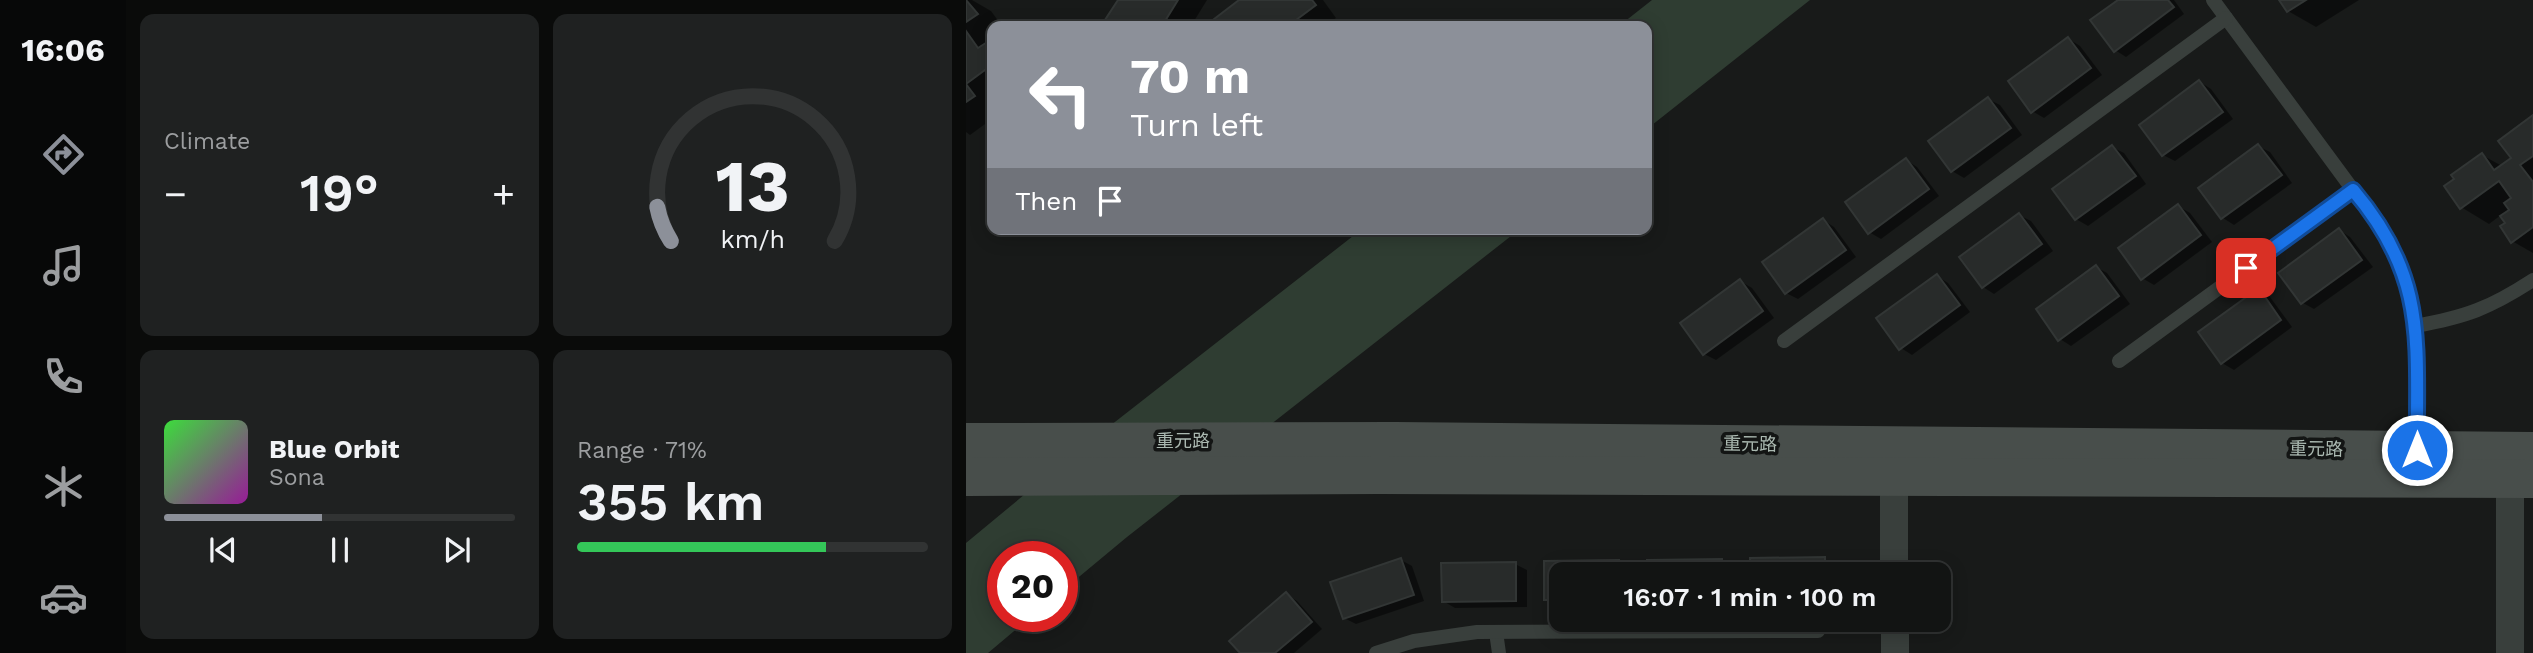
<!DOCTYPE html>
<html lang="en">
<head>
<meta charset="utf-8">
<style>
  :root { --surface:#121413; --page:#1f2121; --text:#f1f3f6; --muted:#9c9ea0; --line:#313333; --accent:#8c9099 }
  body { margin:0; font-family:"Work Sans","Noto Sans SC",sans-serif; background:var(--page); color:var(--text); height:100vh; display:flex; flex-direction:column; font-size:26px; white-space:nowrap }
  * { box-sizing:border-box; margin:0 }
  p { font-size:23px; color:var(--muted) }
  .icon { flex:none; width:38px; height:38px; fill:none; stroke:currentColor; stroke-width:2; stroke-linecap:round; stroke-linejoin:round }
  .map { position:relative; flex:1; overflow:hidden }
  .sheet { display:flex; flex-direction:column; gap:14px; padding:14px; background:#0a0b0a; width:840px }
  .sheet>* { flex:none }
  .top-card { position:absolute; left:21px; top:21px; width:665px; height:214px; border-radius:14px; box-shadow:0 4px 18px #0003,0 0 0 2px var(--line); background:#8c9099; color:#fff; overflow:hidden }
  .speed { position:absolute; left:21px; top:541px; display:flex; gap:14px; font-size:35px; font-weight:700; text-align:center }
  .speed>* { display:grid; place-content:center; width:91px; height:91px; border-radius:50%; background:var(--surface); box-shadow:0 4px 18px #0003,0 0 0 2px var(--line); line-height:1 }
  .speed .limit { border:10px solid #d22; background:#fff; color:#111 }
  .pin { position:absolute; display:grid; place-items:center; width:60px; height:60px; color:#fff; margin:-30px; border-radius:14px; box-shadow:0 4px 10px #0006 }
  .me { position:absolute; width:77px; margin:-38px; rotate:0deg; stroke-linejoin:round; filter:drop-shadow(0 0 5px #0008) }
  .turn { display:flex; align-items:center; gap:24px; height:147px; padding:0 28px; font-size:32px }
  .turn .icon { width:91px; height:91px; stroke-width:2.5 }
  .turn b { display:block; font-size:49px; line-height:60px }
  .then { display:flex; align-items:center; height:66px; padding:0 28px; background:#0003; gap:14px; font-size:26px }
  .big { font-size:52px; font-weight:600; line-height:1.1 }
  .sheet .tile { flex:1; display:flex; flex-direction:column; justify-content:center; gap:10px; min-width:0; padding:0 24px; border-radius:14px; background:var(--page) }
  .sheet .dial { align-items:center; gap:0 }
  .dial svg { height:182px; overflow:visible; fill:none; stroke:var(--line); stroke-width:7; stroke-linecap:round; text-anchor:middle }
  .dial text { fill:var(--text); stroke:none }
  .song { display:flex; align-items:center; gap:21px }
  .cover { width:84px; height:84px; border-radius:10px; background:linear-gradient(135deg,hsl(120 70% 55%),hsl(300 70% 35%)) }
  .played { height:7px; border-radius:4px; background:linear-gradient(90deg,var(--accent) 45%,var(--line) 45%) }
  .keys { display:flex; justify-content:space-around; direction:ltr }
  .heat { display:flex; justify-content:space-between; align-items:center; font-size:38px; direction:ltr }
  .charge { height:10px; border-radius:5px; background:linear-gradient(90deg,#34c759 71%,var(--line) 0) }
  .sheet .tiles { flex:1; display:grid; gap:14px; grid-template-columns:repeat(2,1fr) }
  .trip { position:absolute; left:583px; top:562px; width:402px; height:70px; border-radius:14px; background:var(--surface); box-shadow:0 4px 18px #0003,0 0 0 2px var(--line); font-weight:600; line-height:70px; text-align:center }
  main { display:flex; flex:1; min-height:0 }
  .dock { display:flex; flex-direction:column; width:126px; justify-content:space-around; align-items:center; background:#070808; color:var(--muted) }
  .dock .icon { width:49px; height:49px }
  .dock .selected { color:var(--accent) }
  .dock b { font-size:32px; color:var(--text) }
  .map>svg:first-child { display:block }
  .water { fill:#2f3d32 }
  .shadow { fill:#0007 }
  .building { fill:#282b2a; stroke:#323635; stroke-width:2 }
  .lines { fill:none; stroke-linecap:round; stroke-linejoin:round }
  .lane { stroke:#393f3c; stroke-width:14 }
  .street { stroke:#393f3c; stroke-width:28 }
  .secondary { stroke:#484e4b; stroke-width:38 }
  .route-casing { stroke:#114b97; stroke-width:18 }
  .route { stroke:#1a73e8; stroke-width:12 }
  .labels { text-anchor:middle; stroke-width:7; stroke-linejoin:round; paint-order:stroke }
  .street-label { font-size:18px; fill:#abb9b1; stroke:#131514 }
</style>
</head>
<body>
<main>
<nav class="dock">
<b>16:06</b>
<svg class="icon selected" aria-label="directions" viewBox="0 0 24 24"><path d="M12 3l9 9-9 9-9-9zM9 14v-3h6M13 9l2 2-2 2"/></svg>
<svg class="icon" aria-label="music" viewBox="0 0 24 24"><path d="M9 18V5l10-2v13"/><circle cx="6" cy="18" r="3"/><circle cx="16" cy="16" r="3"/></svg>
<svg class="icon" aria-label="phone" viewBox="0 0 24 24"><path d="M5 4h4l2 5-3 2q2 4 5 5l2-3 5 2v4C11 20 4 13 5 4z"/></svg>
<svg class="icon" aria-label="climate" viewBox="0 0 24 24"><path d="M12 3v18M4 7l16 10M4 17L20 7"/></svg>
<svg class="icon" aria-label="car" viewBox="0 0 24 24"><path d="M5 17H2v-5l4-1 3-4h7l3 4 3 1v5h-3M9 17h6M6 11h13"/><circle cx="7" cy="17" r="2"/><circle cx="17" cy="17" r="2"/></svg>
</nav>
<section class="sheet">
<div class="tiles">
<div class="tile"><p>Climate</p>
<div class="heat"><a>−</a><b class="big">19°</b><a>+</a></div>
</div>
<div class="tile dial"><svg viewBox="0 0 100 80">
<path d="M14 69A42 42 0 1 1 86 69"/>
<path d="M14 69A42 42 0 0 1 8 54" stroke="#8c9099"/>
<text x="50" y="56" font-size="32" font-weight="700">13</text>
<text x="50" y="72" font-size="11">km/h</text>
</svg></div>
<div class="tile">
<div class="song"><i class="cover"></i><div><b>Blue Orbit</b><p>Sona</p></div></div>
<div class="played"></div>
<div class="keys"><svg class="icon" aria-label="previous" viewBox="0 0 24 24"><path d="M18 5L8 12l10 7zM5 5v14"/></svg><svg class="icon" aria-label="pause" viewBox="0 0 24 24"><path d="M8 5v14M16 5v14"/></svg><svg class="icon" aria-label="next" viewBox="0 0 24 24"><path d="M6 5l10 7-10 7zM19 5v14"/></svg></div>
</div>
<div class="tile"><p>Range · 71%</p><b class="big">355 km</b><div class="charge"></div></div>
</div>
</section>
<div class="map">
<svg width="1567" height="653" viewBox="0 0 1567 653">
  <rect width="100%" height="100%" fill="#181a19"/>
  <g class="water">
    <polygon points="686,0 844,0 681,129 681,26 653,26"/>
    <polygon points="396,229 554,229 161,537 96,591 96,556 37,556 37,616 66,616 22,653 0,653 0,543 99,461"/>
  </g>
  <g class="shadow">
    <polygon points="0,0 6,0 25,11 36,26 26,26 26,119 4,135 0,132"/>
    <polygon points="154,0 241,0 225,26 137,26"/>
    <polygon points="275,0 357,0 370,18 359,26 242,26"/>
    <polygon points="1155,0 1208,0 1218,14 1160,57 1149,50"/>
    <polygon points="1316,0 1393,0 1350,27 1322,11"/>
    <polygon points="1103,39 1114,46 1136,75 1078,118 1066,111"/>
    <polygon points="1234,82 1245,89 1267,119 1209,161 1197,155"/>
    <polygon points="1022,99 1034,105 1056,135 998,178 986,171"/>
    <polygon points="1567,118 1567,253 1546,241 1541,223 1535,215 1523,224 1495,207 1516,155 1536,166 1547,159"/>
    <polygon points="1292,146 1304,152 1326,183 1268,225 1257,218 1235,188"/>
    <polygon points="1146,147 1158,153 1180,184 1122,226 1110,219 1088,189"/>
    <polygon points="940,160 951,167 973,196 915,239 903,232"/>
    <polygon points="1212,206 1224,213 1246,242 1188,285 1176,278"/>
    <polygon points="1053,215 1065,221 1087,251 1028,294 1017,287"/>
    <polygon points="857,220 868,227 890,257 832,299 820,293"/>
    <polygon points="1373,230 1384,237 1407,267 1348,309 1337,303"/>
    <polygon points="1130,267 1141,273 1164,304 1105,346 1094,339"/>
    <polygon points="971,276 982,283 1004,312 946,355 935,348"/>
    <polygon points="774,281 786,288 808,318 750,360 738,354"/>
    <polygon points="1293,290 1304,297 1326,327 1268,370 1256,363"/>
    <polygon points="858,559 870,566 870,574 785,574"/>
    <polygon points="435,560 446,566 458,601 390,624 378,618"/>
    <polygon points="755,561 767,568 767,574 683,574"/>
    <polygon points="652,562 664,569 664,574 595,574 595,606 580,599 580,563"/>
    <polygon points="549,564 561,570 561,607 489,608 477,601"/>
    <polygon points="320,594 331,601 356,629 328,653 276,653"/>
  </g>
  <g class="building">
    <polygon points="0,0 12,14 0,22"/>
    <polygon points="152,0 212,0 196,26 135,26"/>
    <polygon points="273,0 346,0 350,5 322,26 239,26"/>
    <polygon points="1152,0 1202,0 1208,7 1148,52 1124,20"/>
    <polygon points="1313,0 1340,0 1321,12"/>
    <polygon points="0,31 12,48 26,39 26,81 19,70 0,84 9,96 0,102"/>
    <polygon points="1102,37 1125,68 1065,113 1042,81"/>
    <polygon points="1233,80 1257,112 1196,156 1173,125"/>
    <polygon points="1022,97 1045,128 985,172 962,141"/>
    <polygon points="1567,115 1567,156 1554,165 1567,182 1567,227 1545,243 1534,226 1539,223 1534,216 1543,210 1538,203 1545,198 1533,181 1494,209 1478,186 1488,179 1485,175 1516,153 1528,170 1545,158 1532,141"/>
    <polygon points="1292,144 1316,175 1255,219 1232,188"/>
    <polygon points="1146,145 1170,176 1109,220 1086,189"/>
    <polygon points="940,158 963,189 902,234 879,202"/>
    <polygon points="1212,204 1235,235 1175,280 1152,248"/>
    <polygon points="1053,213 1076,244 1016,288 993,257"/>
    <polygon points="857,218 880,250 819,294 796,262"/>
    <polygon points="1373,228 1396,260 1335,304 1312,273"/>
    <polygon points="1130,265 1153,296 1092,341 1070,309"/>
    <polygon points="971,274 994,305 933,350 910,318"/>
    <polygon points="774,279 797,311 737,355 714,323"/>
    <polygon points="1293,288 1315,320 1255,364 1232,332"/>
    <polygon points="859,557 859,574 784,574 784,558"/>
    <polygon points="435,558 448,595 377,619 364,582"/>
    <polygon points="756,559 756,574 681,574 681,560"/>
    <polygon points="653,560 653,574 595,574 595,600 578,600 578,561"/>
    <polygon points="550,562 550,601 476,602 475,563"/>
    <polygon points="320,592 346,622 309,653 274,653 263,641"/>
  </g>
  <g class="lines">
    <g class="lane">
      <path d="M1247,0L1387,190C1461,277 1450,342 1451,449"/>
      <path d="M1449,326C1500,317 1524,308 1567,280"/>
      <polyline points="818,341 1260,18"/>
      <polyline points="1153,361 1387,190"/>
      <polyline points="530,632 533,653"/>
      <polyline points="410,653 448,641 511,632 852,631"/>
    </g>
    <g class="street">
      <polyline points="928,476 928,574"/>
      <polyline points="929,620 929,653"/>
      <polyline points="1544,653 1544,479"/>
    </g>
    <g class="secondary">
      <polyline points="0,442 429,441 1567,451"/>
      <polyline points="0,477 413,475 1567,479"/>
    </g>
  </g>
  <g class="lines">
    <defs>
      <path id="route" d="M1280,268L1387,190C1462,278 1450,343 1451,450"/>
    </defs>
    <use href="#route" class="route-casing"/>
    <use href="#route" class="route"/>
  </g>
  <g class="labels">
    <g class="street-label">
      <text x="217" y="447">重元路</text>
      <text transform="translate(784 444) rotate(1)" y="6">重元路</text>
      <text transform="translate(1350 449) rotate(1)" y="6">重元路</text>
    </g>
  </g>
</svg>
<div class="speed"><div class="limit">20</div></div>
<div class="pin" style="left:1280px;top:268px;background:#d93025"><svg class="icon" aria-label="arrive" viewBox="0 0 24 24"><path d="M6 21V4h12l-3 4 3 4H6"/></svg></div>
<svg class="me" style="left:1451px;top:450px" viewBox="-20 -20 40 40"><circle r="17" fill="#1a73e8" stroke="#fff" stroke-width="3"/><path d="M0-11L8 9 0 5-8 9z" fill="#fff"/></svg>
<div class="trip">16:07 · 1 min · 100 m</div>
<div class="top-card">
<div class="turn"><svg class="icon" aria-label="left" viewBox="0 0 24 24"><path d="M17 20v-9H6M10 6l-5 5 5 5"/></svg><div><b>70 m</b>Turn left</div></div>
<div class="then">Then<svg class="icon" aria-label="arrive" viewBox="0 0 24 24"><path d="M6 21V4h12l-3 4 3 4H6"/></svg></div>
</div>
</div>
</main>
</body>
</html>
